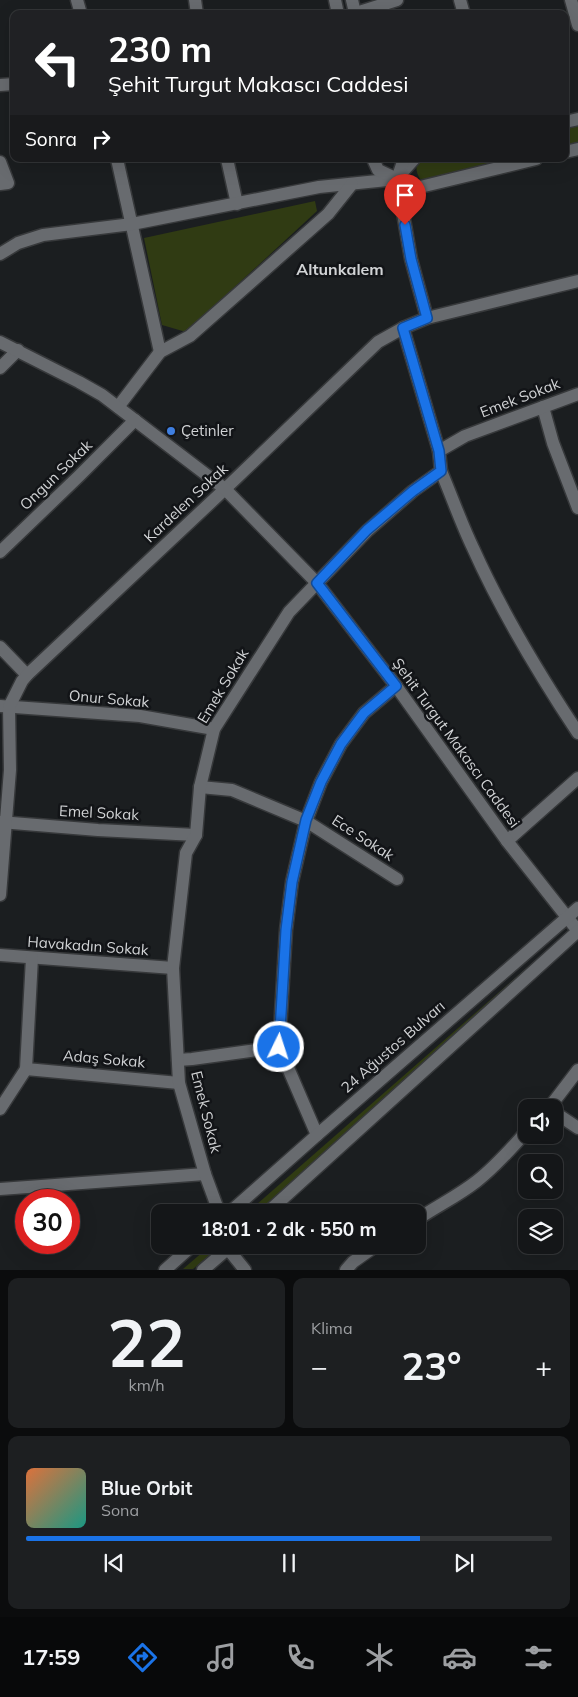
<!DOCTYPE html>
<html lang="tr">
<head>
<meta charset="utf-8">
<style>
  :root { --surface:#141618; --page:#1d1f21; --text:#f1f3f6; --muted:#9d9fa2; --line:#333537; --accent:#1a73e8 }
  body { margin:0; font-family:Mulish,sans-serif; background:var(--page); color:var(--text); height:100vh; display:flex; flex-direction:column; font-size:19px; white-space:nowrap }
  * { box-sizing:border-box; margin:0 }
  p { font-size:16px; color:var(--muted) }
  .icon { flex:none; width:28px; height:28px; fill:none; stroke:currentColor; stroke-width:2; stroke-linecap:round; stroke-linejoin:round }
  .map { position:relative; height:1270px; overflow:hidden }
  .drawer { display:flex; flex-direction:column; gap:8px; padding:8px; background:#0b0c0d; flex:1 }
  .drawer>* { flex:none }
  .top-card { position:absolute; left:10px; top:10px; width:559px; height:152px; border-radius:10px; box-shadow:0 5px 20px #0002,0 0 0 1px var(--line); background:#202124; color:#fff; overflow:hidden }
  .controls { position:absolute; left:518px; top:1099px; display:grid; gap:10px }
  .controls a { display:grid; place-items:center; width:45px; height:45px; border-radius:10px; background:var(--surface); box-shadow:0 5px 20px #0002,0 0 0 1px var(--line); font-size:25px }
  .speed { position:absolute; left:15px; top:1189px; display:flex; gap:10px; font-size:25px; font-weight:700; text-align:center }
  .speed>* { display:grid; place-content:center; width:65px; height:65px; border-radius:50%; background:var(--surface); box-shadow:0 5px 20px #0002,0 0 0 1px var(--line); line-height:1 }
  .speed .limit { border:8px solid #d22; background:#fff; color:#111 }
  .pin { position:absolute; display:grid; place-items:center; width:42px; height:42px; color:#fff; margin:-51px -21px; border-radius:50% 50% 50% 0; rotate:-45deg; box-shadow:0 0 5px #0007 }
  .pin .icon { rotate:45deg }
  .me { position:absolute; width:55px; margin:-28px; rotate:4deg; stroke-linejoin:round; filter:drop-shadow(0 0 4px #0008) }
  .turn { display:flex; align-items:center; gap:18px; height:105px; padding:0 15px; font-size:22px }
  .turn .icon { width:65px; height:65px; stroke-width:2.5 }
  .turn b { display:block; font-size:35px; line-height:42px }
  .then { display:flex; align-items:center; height:48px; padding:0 15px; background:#0003; gap:10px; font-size:19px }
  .big { font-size:38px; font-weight:700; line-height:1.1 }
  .drawer .tile { flex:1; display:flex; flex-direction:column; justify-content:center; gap:8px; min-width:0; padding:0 18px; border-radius:10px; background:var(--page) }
  .drawer .dial { align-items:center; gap:0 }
  .dial b { font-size:65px; line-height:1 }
  .song { display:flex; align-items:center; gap:15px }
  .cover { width:60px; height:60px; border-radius:8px; background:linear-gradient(135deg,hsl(20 70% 55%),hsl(170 70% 35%)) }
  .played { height:5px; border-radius:2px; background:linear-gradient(90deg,var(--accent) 75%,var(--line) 75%) }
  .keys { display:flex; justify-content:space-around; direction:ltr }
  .heat { display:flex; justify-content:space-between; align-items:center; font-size:28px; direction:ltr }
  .drawer .tiles { flex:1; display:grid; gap:8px; grid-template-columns:1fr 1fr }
  .tile:last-child { grid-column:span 2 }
  .trip { position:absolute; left:151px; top:1204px; width:275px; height:50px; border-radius:10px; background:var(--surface); box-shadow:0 5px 20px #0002,0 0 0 1px var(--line); font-weight:700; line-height:50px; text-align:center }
  .tabs { display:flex; height:80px; justify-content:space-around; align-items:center; background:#08090a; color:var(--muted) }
  .tabs .icon { width:35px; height:35px }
  .tabs .selected { color:var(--accent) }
  .tabs b { font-size:22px; color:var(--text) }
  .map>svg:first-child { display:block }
  .green { fill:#303b13 }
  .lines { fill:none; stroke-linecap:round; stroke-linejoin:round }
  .street-casing { stroke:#37393b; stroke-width:15 }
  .secondary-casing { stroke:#37393b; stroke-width:15 }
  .street { stroke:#686b6f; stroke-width:12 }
  .secondary { stroke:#686b6f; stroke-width:12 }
  .route-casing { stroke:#114b97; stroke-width:12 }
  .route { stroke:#1a73e8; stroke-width:9 }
  .shop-dot { fill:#3f7fe0; stroke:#121417; stroke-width:2 }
  .labels { text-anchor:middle; stroke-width:5; stroke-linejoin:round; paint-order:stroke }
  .street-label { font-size:15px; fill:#d1d3d5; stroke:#121417 }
  .poi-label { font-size:15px; fill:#d1d3d5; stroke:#121417; text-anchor:start }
  .neighbourhood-label { font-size:16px; font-weight:bold; fill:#d1d3d5; stroke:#121417 }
</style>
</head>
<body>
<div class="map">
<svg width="578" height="1270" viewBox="0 0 578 1270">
  <rect width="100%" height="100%" fill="#1b1e20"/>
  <g class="green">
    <polygon points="578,121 578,143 565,147 565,124"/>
    <path d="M419,159H516L423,180L420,179C416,173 415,166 419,159Z"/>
    <polygon points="315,201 317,211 186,332 162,325 144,238"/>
    <polygon points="562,937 567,942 258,1212 248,1212"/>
    <polygon points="211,1245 221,1245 193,1269 183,1269"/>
  </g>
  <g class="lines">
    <defs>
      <g id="street">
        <polyline points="77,0 81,14"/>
        <polyline points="195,0 197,14"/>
        <polyline points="460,0 464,14"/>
        <polyline points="353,14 397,0"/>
        <polyline points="0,85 14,84"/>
        <polyline points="565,122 578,119"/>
        <polyline points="565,152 578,149"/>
        <polyline points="117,159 160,352"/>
        <polyline points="227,159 237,204"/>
        <polyline points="0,162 8,183 0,184"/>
        <polyline points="398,177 414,159"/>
        <polyline points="0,254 18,243 43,235 132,224 319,187 397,179 416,188 536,159"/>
        <polyline points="403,328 439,451"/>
        <polyline points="0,368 18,350"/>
        <polyline points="118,407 160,352 190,336 328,214 352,184"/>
        <polyline points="543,407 553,443 578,508"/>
        <path d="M441,471C452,497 461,523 473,548C502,613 539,674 578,733"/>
        <polyline points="0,552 79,476 135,420"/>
        <polyline points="0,647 27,675"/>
        <polyline points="0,706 140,716 214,729"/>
        <polyline points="200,787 232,790 306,821 397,879"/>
        <polyline points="0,822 98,830 196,835"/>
        <polyline points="507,841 578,778"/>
        <polyline points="0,895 10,770 9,707 22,681 27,675 225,489 378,342 403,328 427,318 578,281"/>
        <polyline points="0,955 173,968"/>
        <polyline points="178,1060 192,1059 279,1047"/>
        <polyline points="26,1069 179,1083"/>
        <polyline points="0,1109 26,1069 32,958"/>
        <polyline points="554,1112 578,1128"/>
        <polyline points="317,1135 279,1047 286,930 292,882 306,821 321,782 341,744 364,713 396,686"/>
        <polyline points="0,1189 205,1174"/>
        <polyline points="219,1212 205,1174 179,1083 173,968 186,853 196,835 200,787 214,729 289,612 367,531 413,491 441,471 439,451 465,436 578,394"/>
        <polyline points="228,1249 245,1270"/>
      </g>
      <g id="secondary">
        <polyline points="335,0 338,14"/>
        <polyline points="352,0 355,13"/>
        <polyline points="571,0 578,25"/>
        <polyline points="373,159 378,170 397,179"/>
        <polyline points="404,159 397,179 411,259 427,318"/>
        <polyline points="0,342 79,382 102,395 225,489 317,583 396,686 507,841 578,931"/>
        <polyline points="549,1108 578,1070"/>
        <polyline points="230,1212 317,1135 578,908"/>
        <polyline points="268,1212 578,931"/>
        <path d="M418,1219C437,1206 458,1196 477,1181C495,1167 511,1149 526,1132"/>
        <polyline points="165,1270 193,1245"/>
        <polyline points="203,1270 232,1245"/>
        <polyline points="346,1270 353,1262 377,1245"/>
      </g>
    </defs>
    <use href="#street" class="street-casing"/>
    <use href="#secondary" class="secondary-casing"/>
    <use href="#street" class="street"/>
    <use href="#secondary" class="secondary"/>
  </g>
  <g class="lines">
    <defs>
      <polyline id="route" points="279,1047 286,930 292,882 306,820 321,782 341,744 364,713 396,686 317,583 367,530 413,491 441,471 439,451 403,328 427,318 411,259 405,225"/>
    </defs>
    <use href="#route" class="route-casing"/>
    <use href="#route" class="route"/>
  </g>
  <circle class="shop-dot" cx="171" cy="431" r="5"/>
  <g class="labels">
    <g class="street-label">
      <text transform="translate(520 398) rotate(-21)" y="5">Emek Sokak</text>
      <text transform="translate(56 475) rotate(-44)" y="5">Ongun Sokak</text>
      <text transform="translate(186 503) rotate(-43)" y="5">Kardelen Sokak</text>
      <text transform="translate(223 686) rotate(-59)" y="5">Emek Sokak</text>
      <text transform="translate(109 699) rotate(5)" y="5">Onur Sokak</text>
      <text transform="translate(456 743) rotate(54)" y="5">Şehit Turgut Makascı Caddesi</text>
      <text transform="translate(99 813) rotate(3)" y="5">Emel Sokak</text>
      <text transform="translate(363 838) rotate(33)" y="5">Ece Sokak</text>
      <text transform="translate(88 946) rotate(4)" y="5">Havakadın Sokak</text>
      <text transform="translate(393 1047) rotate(-41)" y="5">24 Ağustos Bulvarı</text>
      <text transform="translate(104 1059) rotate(5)" y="5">Adaş Sokak</text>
      <text transform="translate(206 1112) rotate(76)" y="5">Emek Sokak</text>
    </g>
    <g class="poi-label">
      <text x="181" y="436">Çetinler</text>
    </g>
    <g class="neighbourhood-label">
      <text x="340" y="275">Altunkalem</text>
    </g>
  </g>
</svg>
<div class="controls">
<a><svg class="icon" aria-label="sound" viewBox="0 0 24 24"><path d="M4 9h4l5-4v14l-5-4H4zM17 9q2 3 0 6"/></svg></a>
<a><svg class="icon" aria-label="search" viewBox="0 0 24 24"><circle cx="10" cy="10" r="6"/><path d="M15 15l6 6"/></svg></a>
<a><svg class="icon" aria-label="layers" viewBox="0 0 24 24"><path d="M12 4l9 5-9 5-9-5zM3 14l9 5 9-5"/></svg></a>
</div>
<div class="speed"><div class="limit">30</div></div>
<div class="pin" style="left:405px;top:225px;background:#d93025"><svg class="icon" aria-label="arrive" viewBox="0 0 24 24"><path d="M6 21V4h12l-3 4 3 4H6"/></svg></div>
<svg class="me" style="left:279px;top:1047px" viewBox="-20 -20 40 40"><circle r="17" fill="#1a73e8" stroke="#fff" stroke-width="3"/><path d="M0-11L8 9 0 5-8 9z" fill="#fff"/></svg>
<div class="trip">18:01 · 2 dk · 550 m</div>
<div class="top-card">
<div class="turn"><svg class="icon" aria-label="left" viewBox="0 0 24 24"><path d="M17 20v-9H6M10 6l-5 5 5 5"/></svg><div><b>230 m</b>Şehit Turgut Makascı Caddesi</div></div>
<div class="then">Sonra<svg class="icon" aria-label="right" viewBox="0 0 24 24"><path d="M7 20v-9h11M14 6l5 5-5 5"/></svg></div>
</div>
</div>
<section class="drawer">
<div class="tiles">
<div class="tile dial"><b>22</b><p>km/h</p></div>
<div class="tile"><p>Klima</p>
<div class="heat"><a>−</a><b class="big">23°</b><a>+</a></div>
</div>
<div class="tile">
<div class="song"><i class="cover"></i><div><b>Blue Orbit</b><p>Sona</p></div></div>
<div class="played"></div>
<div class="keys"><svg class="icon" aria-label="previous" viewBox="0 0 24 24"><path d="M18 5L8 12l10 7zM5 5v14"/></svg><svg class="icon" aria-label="pause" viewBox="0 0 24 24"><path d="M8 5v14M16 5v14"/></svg><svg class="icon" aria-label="next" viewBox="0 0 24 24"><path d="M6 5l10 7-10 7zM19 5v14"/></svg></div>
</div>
</div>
</section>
<nav class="tabs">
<b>17:59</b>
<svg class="icon selected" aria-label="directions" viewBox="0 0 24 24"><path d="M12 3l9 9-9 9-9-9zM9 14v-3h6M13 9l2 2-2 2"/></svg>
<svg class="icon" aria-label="music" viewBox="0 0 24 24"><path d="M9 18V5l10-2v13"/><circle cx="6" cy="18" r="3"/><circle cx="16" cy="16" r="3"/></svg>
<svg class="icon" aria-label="phone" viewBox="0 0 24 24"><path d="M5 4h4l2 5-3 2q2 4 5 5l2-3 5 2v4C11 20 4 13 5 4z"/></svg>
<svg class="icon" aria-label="climate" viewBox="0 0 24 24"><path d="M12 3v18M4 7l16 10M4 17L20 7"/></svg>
<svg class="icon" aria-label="car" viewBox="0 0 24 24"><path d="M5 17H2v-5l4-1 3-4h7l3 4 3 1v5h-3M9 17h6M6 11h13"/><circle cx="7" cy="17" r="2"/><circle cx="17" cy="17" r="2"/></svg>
<svg class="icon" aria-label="filters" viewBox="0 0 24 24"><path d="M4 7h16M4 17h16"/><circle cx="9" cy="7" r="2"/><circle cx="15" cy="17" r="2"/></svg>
</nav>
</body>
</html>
